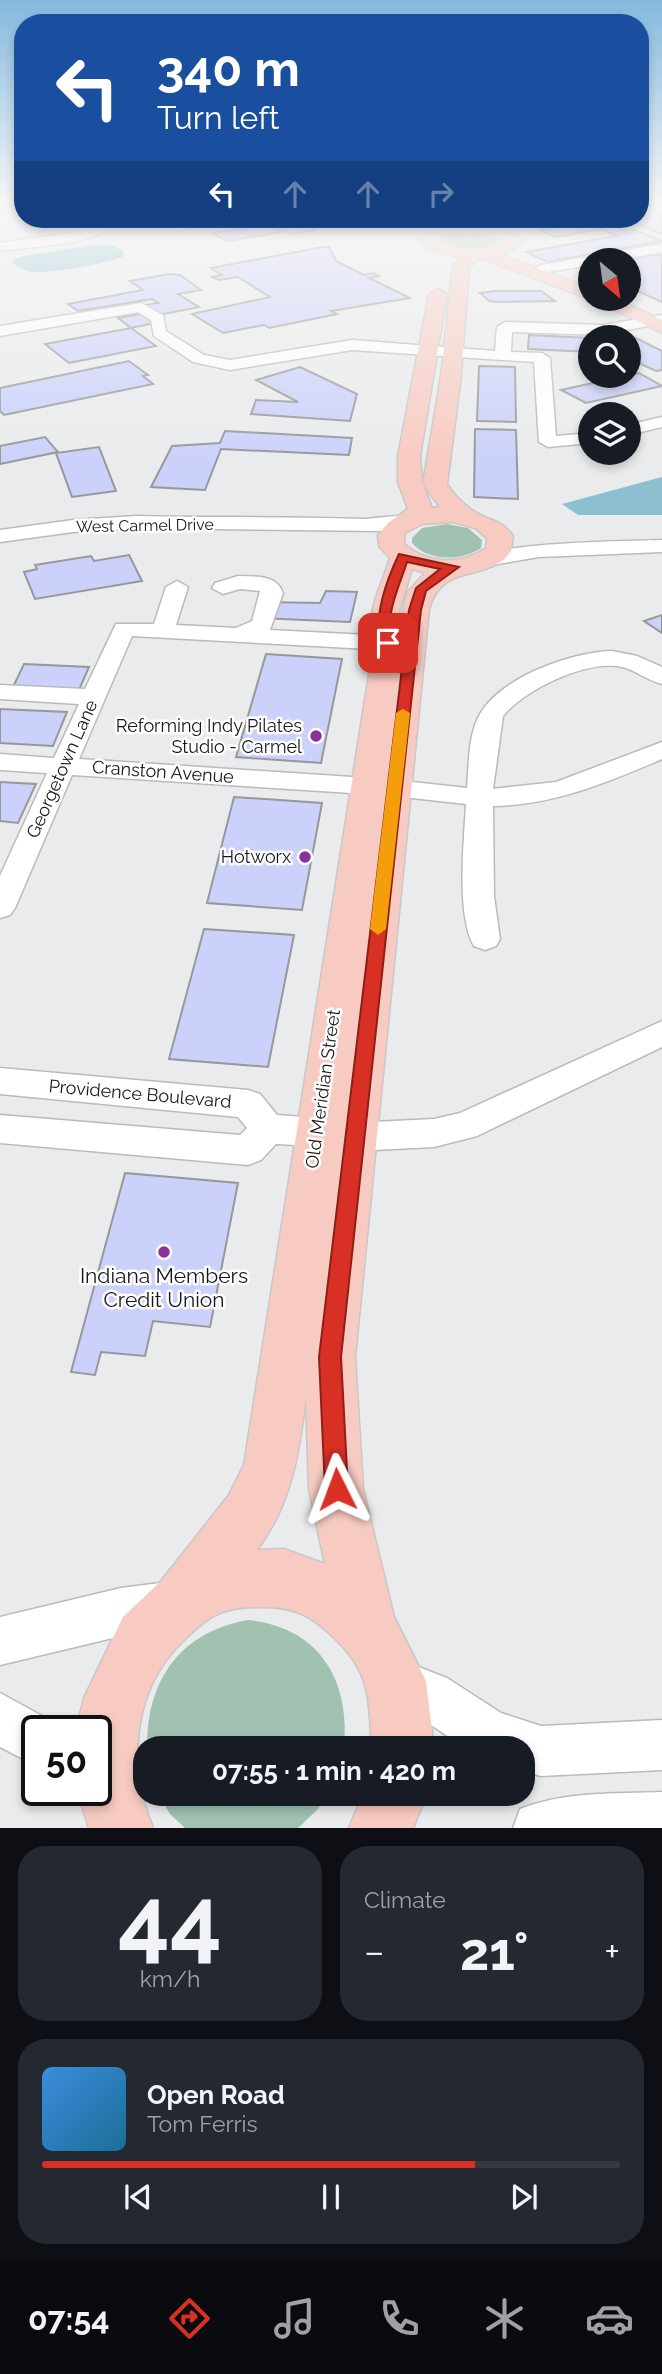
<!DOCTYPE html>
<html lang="en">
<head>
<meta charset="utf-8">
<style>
  :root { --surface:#171b24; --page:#242831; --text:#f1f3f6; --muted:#9ea1a6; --line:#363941; --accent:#d93025 }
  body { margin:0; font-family:Raleway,sans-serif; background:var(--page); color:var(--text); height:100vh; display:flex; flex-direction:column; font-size:26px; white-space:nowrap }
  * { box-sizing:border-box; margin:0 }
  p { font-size:23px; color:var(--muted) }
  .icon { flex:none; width:38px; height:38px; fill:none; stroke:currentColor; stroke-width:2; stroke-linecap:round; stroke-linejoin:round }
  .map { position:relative; height:1828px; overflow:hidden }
  .panel { display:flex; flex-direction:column; gap:18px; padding:18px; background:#0d0f14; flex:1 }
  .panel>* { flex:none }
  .hud { position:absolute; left:14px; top:14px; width:635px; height:214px; border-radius:28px; box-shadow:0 4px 10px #0003; background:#1a4fa0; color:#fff; overflow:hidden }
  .needle { width:46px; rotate:151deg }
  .controls { position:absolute; left:578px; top:248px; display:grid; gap:14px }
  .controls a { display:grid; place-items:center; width:63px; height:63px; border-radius:50%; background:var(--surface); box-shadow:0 4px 10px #0003; font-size:35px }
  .speed { position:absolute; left:21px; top:1715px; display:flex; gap:14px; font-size:35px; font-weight:700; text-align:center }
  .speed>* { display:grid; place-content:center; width:91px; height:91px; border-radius:50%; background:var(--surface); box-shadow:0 4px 10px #0003; line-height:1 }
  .speed .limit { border:4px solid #111; border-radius:10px; background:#fff; color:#111 }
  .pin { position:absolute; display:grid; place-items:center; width:60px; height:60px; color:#fff; margin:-30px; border-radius:14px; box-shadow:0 4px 10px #0006 }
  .me { position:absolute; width:77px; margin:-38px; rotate:357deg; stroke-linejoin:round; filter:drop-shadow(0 0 5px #0008) }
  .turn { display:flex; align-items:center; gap:24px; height:147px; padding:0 28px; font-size:32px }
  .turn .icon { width:91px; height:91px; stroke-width:2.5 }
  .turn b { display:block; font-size:49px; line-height:60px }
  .lanes { display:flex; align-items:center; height:66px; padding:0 28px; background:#0003; justify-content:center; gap:35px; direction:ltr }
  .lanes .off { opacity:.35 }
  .big { font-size:52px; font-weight:700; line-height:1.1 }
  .panel .tile { flex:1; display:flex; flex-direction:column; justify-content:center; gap:10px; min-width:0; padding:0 24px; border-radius:28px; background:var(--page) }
  .panel .dial { align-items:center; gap:0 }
  .dial b { font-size:91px; line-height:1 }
  .song { display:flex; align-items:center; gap:21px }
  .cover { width:84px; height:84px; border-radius:10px; background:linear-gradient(135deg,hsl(210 70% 55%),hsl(200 70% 35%)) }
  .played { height:7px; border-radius:4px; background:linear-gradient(90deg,var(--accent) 75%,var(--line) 75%) }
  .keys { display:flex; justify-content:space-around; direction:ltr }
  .heat { display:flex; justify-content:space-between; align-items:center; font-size:38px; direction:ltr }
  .panel .tiles { flex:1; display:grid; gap:18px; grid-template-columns:1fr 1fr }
  .tile:last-child { grid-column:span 2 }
  .trip { position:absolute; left:133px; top:1736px; width:402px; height:70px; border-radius:28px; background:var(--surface); box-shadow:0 4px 10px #0003; font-weight:700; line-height:70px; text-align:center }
  .dock { display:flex; height:112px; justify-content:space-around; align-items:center; background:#090b0e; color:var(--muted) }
  .dock .icon { width:49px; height:49px }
  .dock .on { color:var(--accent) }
  .dock b { font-size:32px; color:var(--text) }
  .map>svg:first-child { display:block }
  .green { fill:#a1c1b1 }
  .water { fill:#8cc0d0 }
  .building { fill:#cbd1fb; stroke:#979899; stroke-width:2 }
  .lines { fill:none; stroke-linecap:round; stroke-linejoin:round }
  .minor-casing { stroke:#bababb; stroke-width:3 }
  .major-casing { stroke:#c8c8c8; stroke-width:3 }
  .minor { fill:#fff; fill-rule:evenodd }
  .major { fill:#f8cbc2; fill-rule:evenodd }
  .route { fill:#d93025; stroke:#8d1f18; stroke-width:2 }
  .slow { fill:#f59e0b }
  .poi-dot { fill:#8b319d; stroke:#fff; stroke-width:2.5 }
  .labels { text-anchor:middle; stroke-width:5; stroke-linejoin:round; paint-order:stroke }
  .far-street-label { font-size:16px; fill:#181818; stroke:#fff }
  .poi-label { font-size:18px; fill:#181818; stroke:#fff; text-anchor:end }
  .street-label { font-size:18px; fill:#181818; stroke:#fff }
  .near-poi-label { font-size:21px; fill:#181818; stroke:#fff }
</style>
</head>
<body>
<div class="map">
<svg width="662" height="1828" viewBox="0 0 662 1828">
  <rect width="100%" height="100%" fill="#eaebec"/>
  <g class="green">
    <path d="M470,231L494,235L499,241C485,252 453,252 440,239L445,234Z"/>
    <path d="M447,524L468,528L482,540L481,548C462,561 428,562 412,543V538L422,528Z"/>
    <path d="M249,1620C320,1628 350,1680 344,1748H147C146,1680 181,1631 249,1620Z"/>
    <polygon points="158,1794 328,1794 317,1810 298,1828 185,1828 170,1814"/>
  </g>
  <g class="water">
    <path d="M93,245H110L123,250L124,256C112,263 47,274 32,272C25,271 18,266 12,263L14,259L24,256Z"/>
    <polygon points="662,477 662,515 578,515 562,504"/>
  </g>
  <g class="building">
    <polygon points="662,211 662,234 623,219 640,219 640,214"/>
    <polygon points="213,219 337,219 342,221 309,227 315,230 291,234 281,228 275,229 281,232 227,241 213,233 271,224 266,222 228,227"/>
    <polygon points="608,219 662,241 548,262 526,252 617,236 601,229 556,237 540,230"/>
    <polygon points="323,247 329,247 336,261 364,275 373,273 379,276 369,278 410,298 331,311 337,314 269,328 264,325 223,333 192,314 270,297 238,277 219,280 212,277 222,275 211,268"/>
    <polygon points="657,254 662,256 662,302 628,287 628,261 619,261"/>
    <polygon points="169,274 180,275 201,290 178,294 199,307 159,315 145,305 158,303 152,299 78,311 68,304 143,290 130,281"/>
    <polygon points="495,291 541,291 555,301 498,302 489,301 480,293"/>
    <polygon points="140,314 155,323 131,328 118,318"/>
    <polygon points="131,328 156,346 69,363 45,344"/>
    <polygon points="626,333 662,351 662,370 656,371 628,358 628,338 609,338"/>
    <polygon points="529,335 590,338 590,352 528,349"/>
    <polygon points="129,361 148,375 143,376 153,384 4,415 0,411 0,388"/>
    <polygon points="479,366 515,367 516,422 477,421"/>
    <polygon points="300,367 357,394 350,421 251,414 256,400 298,402 256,380"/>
    <polygon points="639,373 662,386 586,403 561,390"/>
    <polygon points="475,429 516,430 518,499 474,497"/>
    <polygon points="225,431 352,438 349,455 221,449 205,490 151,487 172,446 220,443"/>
    <polygon points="45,437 58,452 0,464 0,446"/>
    <polygon points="99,447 116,491 72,497 56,453"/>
    <polygon points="129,555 142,581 35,599 24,572 37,569 35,565 91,556 94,561"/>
    <polygon points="326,591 357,592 350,622 259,618 262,602 320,603"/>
    <polygon points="662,615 662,633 644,621"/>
    <polygon points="266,654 342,659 321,763 236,757"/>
    <polygon points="24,664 89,667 79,690 13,687"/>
    <polygon points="0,709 67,712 53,746 0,743"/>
    <polygon points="0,782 36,784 18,823 0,821"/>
    <polygon points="234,797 322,803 302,910 207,903"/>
    <polygon points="204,929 294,935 268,1067 169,1059"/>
    <polygon points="125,1173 238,1183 210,1327 153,1321 145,1356 101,1352 95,1375 71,1372"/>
  </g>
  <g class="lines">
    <defs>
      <g id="minor">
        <path d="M109,219H122C99,246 34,246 0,251V243L78,232Z"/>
        <polygon points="212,219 221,222 173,232 167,228"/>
        <polygon points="662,244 662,252 612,261 590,261 590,265 541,273 534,269 541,265"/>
        <polygon points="141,303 163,315 166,331 204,355 230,360 352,340 495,351 497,327 505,322 603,325 662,315 662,323 603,335 512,332 511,352 542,353 550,358 556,436 590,433 590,443 548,447 539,442 534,362 352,350 230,370 193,362 154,336 151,320 138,312 0,336 0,326"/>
        <polygon points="662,417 662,427 628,435 628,425"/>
        <path d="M136,516C212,518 288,516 363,519C377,519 406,511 415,522L405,528L378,531L136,528L73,532L0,542V530L73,520Z"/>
        <path d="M662,540V552L539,557L486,566L476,560C488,542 634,541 662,540Z"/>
        <path d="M238,576C256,577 276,574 283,593L270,630L388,636L399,643L388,650L132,636L79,759L367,778L376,780L380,786L376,792L367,794L72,775L15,908L10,915L0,918V876L47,773L0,770V754L54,758L79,704L0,699V685L85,689L116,624H154L166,587L177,581L188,587L176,625L236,628L252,621L260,591L240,589L223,594L212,588L215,583Z"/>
        <path d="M612,651L637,656L662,667V684C648,681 636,670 622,667C588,659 525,689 503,716L493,789L556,782L662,742V759C606,783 554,805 493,806L494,896L500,939L496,946L485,950L474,946C456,915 464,841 466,804L394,796L385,794L381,788L385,782L394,780L467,788C469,764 468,735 480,714C501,677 572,652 612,651Z"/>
        <polygon points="662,1021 662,1047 477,1136 434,1147 354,1151 342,1147 336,1137 342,1127 354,1123 434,1119 460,1113"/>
        <polygon points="0,1068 248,1090 260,1094 277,1115 317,1118 329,1122 335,1132 329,1142 317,1146 276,1144 261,1160 248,1165 0,1143 0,1115 240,1135 247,1128 238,1117 0,1094"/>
        <polygon points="168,1582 185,1589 192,1606 185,1623 168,1630 121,1636 0,1665 0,1617 121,1588"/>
        <polygon points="395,1658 447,1678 501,1713 541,1726 662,1720 662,1770 541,1776 523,1771 523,1748 465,1748 415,1714 378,1699 371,1682 378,1665"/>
        <polygon points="0,1693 55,1723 58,1731 37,1731 37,1766 0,1747"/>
        <path d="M662,1792V1828H513L520,1809C565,1791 615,1794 662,1792Z"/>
      </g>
      <g id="major">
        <path d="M469,222L509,229L523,241L513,250L501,255L590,288V299L480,258L469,267L461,376L447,484C454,495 464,505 475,512C489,521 501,519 513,536L511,551C488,584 443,560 429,609L355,1357L363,1489L394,1617L426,1681L434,1748H372C370,1728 371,1704 365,1685C359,1663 345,1648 329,1633C307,1612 288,1606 257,1607C222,1607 208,1616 183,1641C132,1690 127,1764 153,1828H89L77,1790H96V1731H76L84,1698L123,1617L162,1580L229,1495L244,1465L374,643C364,613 382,586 390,558L379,546L378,535L388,523L408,509L398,482V456L429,294L438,289L447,294L420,456L422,482L432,508L440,507L423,484L441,376L453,266L460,258L428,248L419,239L432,227ZM469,232L498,236L505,241C486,253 455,252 437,239L442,234ZM453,522L475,528L487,538L486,548C461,565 427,564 404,544L405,533L422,524ZM412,569L425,573L407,593L399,630V611ZM306,1397L309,1489L325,1564L284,1549L257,1550C292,1503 299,1453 306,1397Z"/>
        <polygon points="592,299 616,299 662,320 662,333"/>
        <polygon points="363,1794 427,1794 413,1828 349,1828"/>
      </g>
    </defs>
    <use href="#minor" class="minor-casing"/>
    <use href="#major" class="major-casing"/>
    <use href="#minor" class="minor"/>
    <use href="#major" class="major"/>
  </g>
  <linearGradient id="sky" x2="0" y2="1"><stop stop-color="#83b9de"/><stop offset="0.44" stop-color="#f6f6f6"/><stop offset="1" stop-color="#f6f6f6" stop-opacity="0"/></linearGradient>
  <rect width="662" height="461" fill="url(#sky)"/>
  <path class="route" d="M399,554L459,567L426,591L421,610L341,1357L348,1489L345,1497L337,1501L328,1497L325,1489L319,1357L409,610L416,588L440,569L407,562C400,585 382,619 394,643L384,645C370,622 388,577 399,554Z"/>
  <polygon class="slow" points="403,709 410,713 386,929 378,935 370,929 396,713"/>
  <g class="poi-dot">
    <circle cx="316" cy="736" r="7"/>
    <circle cx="305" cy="857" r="7"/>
    <circle cx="164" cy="1252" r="7"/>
  </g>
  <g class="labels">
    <g class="far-street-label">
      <text transform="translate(145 525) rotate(-1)" y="6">West Carmel Drive</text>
    </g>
    <g class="poi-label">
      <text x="302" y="732">Reforming Indy Pilates<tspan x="302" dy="21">Studio - Carmel</tspan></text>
      <text x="291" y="863">Hotworx</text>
    </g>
    <g class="street-label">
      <text transform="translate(62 769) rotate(-66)" y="6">Georgetown Lane</text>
      <text transform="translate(163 772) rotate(4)" y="6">Cranston Avenue</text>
      <text transform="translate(323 1089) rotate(-82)" y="6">Old Meridian Street</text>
      <text transform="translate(140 1094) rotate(5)" y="6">Providence Boulevard</text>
    </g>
    <g class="near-poi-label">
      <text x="164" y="1283">Indiana Members<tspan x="164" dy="24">Credit Union</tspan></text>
    </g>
  </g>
</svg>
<div class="controls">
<a><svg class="needle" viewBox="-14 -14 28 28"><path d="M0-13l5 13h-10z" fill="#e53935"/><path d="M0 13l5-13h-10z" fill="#9ea1a6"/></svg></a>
<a><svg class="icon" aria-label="search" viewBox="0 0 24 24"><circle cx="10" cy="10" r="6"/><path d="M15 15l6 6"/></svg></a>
<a><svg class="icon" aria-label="layers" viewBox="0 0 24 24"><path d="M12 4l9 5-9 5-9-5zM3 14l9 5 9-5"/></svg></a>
</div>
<div class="speed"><div class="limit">50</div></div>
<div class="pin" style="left:388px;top:643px;background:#d93025"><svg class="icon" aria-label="arrive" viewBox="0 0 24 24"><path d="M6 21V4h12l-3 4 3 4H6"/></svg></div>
<svg class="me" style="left:337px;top:1489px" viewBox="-20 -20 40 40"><path d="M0-17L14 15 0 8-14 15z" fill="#d93025" stroke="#fff" stroke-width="4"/></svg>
<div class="trip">07:55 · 1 min · 420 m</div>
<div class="hud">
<div class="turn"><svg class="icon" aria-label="left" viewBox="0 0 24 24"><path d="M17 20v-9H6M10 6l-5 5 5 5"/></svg><div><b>340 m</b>Turn left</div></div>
<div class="lanes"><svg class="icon" aria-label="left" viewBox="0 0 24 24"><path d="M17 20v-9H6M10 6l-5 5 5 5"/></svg><svg class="icon off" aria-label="ahead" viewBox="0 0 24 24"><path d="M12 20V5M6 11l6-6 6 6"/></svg><svg class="icon off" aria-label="ahead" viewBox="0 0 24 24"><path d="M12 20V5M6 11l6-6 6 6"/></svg><svg class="icon off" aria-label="right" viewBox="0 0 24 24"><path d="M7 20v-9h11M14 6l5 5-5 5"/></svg></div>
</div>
</div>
<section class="panel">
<div class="tiles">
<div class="tile dial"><b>44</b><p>km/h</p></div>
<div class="tile"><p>Climate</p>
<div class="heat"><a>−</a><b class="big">21°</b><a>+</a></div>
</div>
<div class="tile">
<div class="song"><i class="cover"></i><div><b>Open Road</b><p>Tom Ferris</p></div></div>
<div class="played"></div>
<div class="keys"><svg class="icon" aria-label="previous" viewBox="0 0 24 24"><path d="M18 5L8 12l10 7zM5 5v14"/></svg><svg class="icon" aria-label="pause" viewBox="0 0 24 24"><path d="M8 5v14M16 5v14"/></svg><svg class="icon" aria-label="next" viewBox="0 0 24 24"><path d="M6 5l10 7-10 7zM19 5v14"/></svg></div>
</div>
</div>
</section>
<nav class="dock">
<b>07:54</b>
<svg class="icon on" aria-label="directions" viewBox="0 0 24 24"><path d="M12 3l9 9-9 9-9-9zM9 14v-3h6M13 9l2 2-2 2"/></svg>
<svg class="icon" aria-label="music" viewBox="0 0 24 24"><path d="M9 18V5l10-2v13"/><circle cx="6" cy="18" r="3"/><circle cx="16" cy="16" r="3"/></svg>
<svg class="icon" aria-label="phone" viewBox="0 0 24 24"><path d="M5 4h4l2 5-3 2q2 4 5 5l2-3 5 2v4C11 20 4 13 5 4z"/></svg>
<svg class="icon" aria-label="climate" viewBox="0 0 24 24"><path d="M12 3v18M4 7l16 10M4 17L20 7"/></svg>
<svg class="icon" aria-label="car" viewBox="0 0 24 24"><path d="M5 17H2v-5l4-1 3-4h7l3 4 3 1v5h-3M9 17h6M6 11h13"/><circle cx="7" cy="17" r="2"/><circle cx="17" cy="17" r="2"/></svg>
</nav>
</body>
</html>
